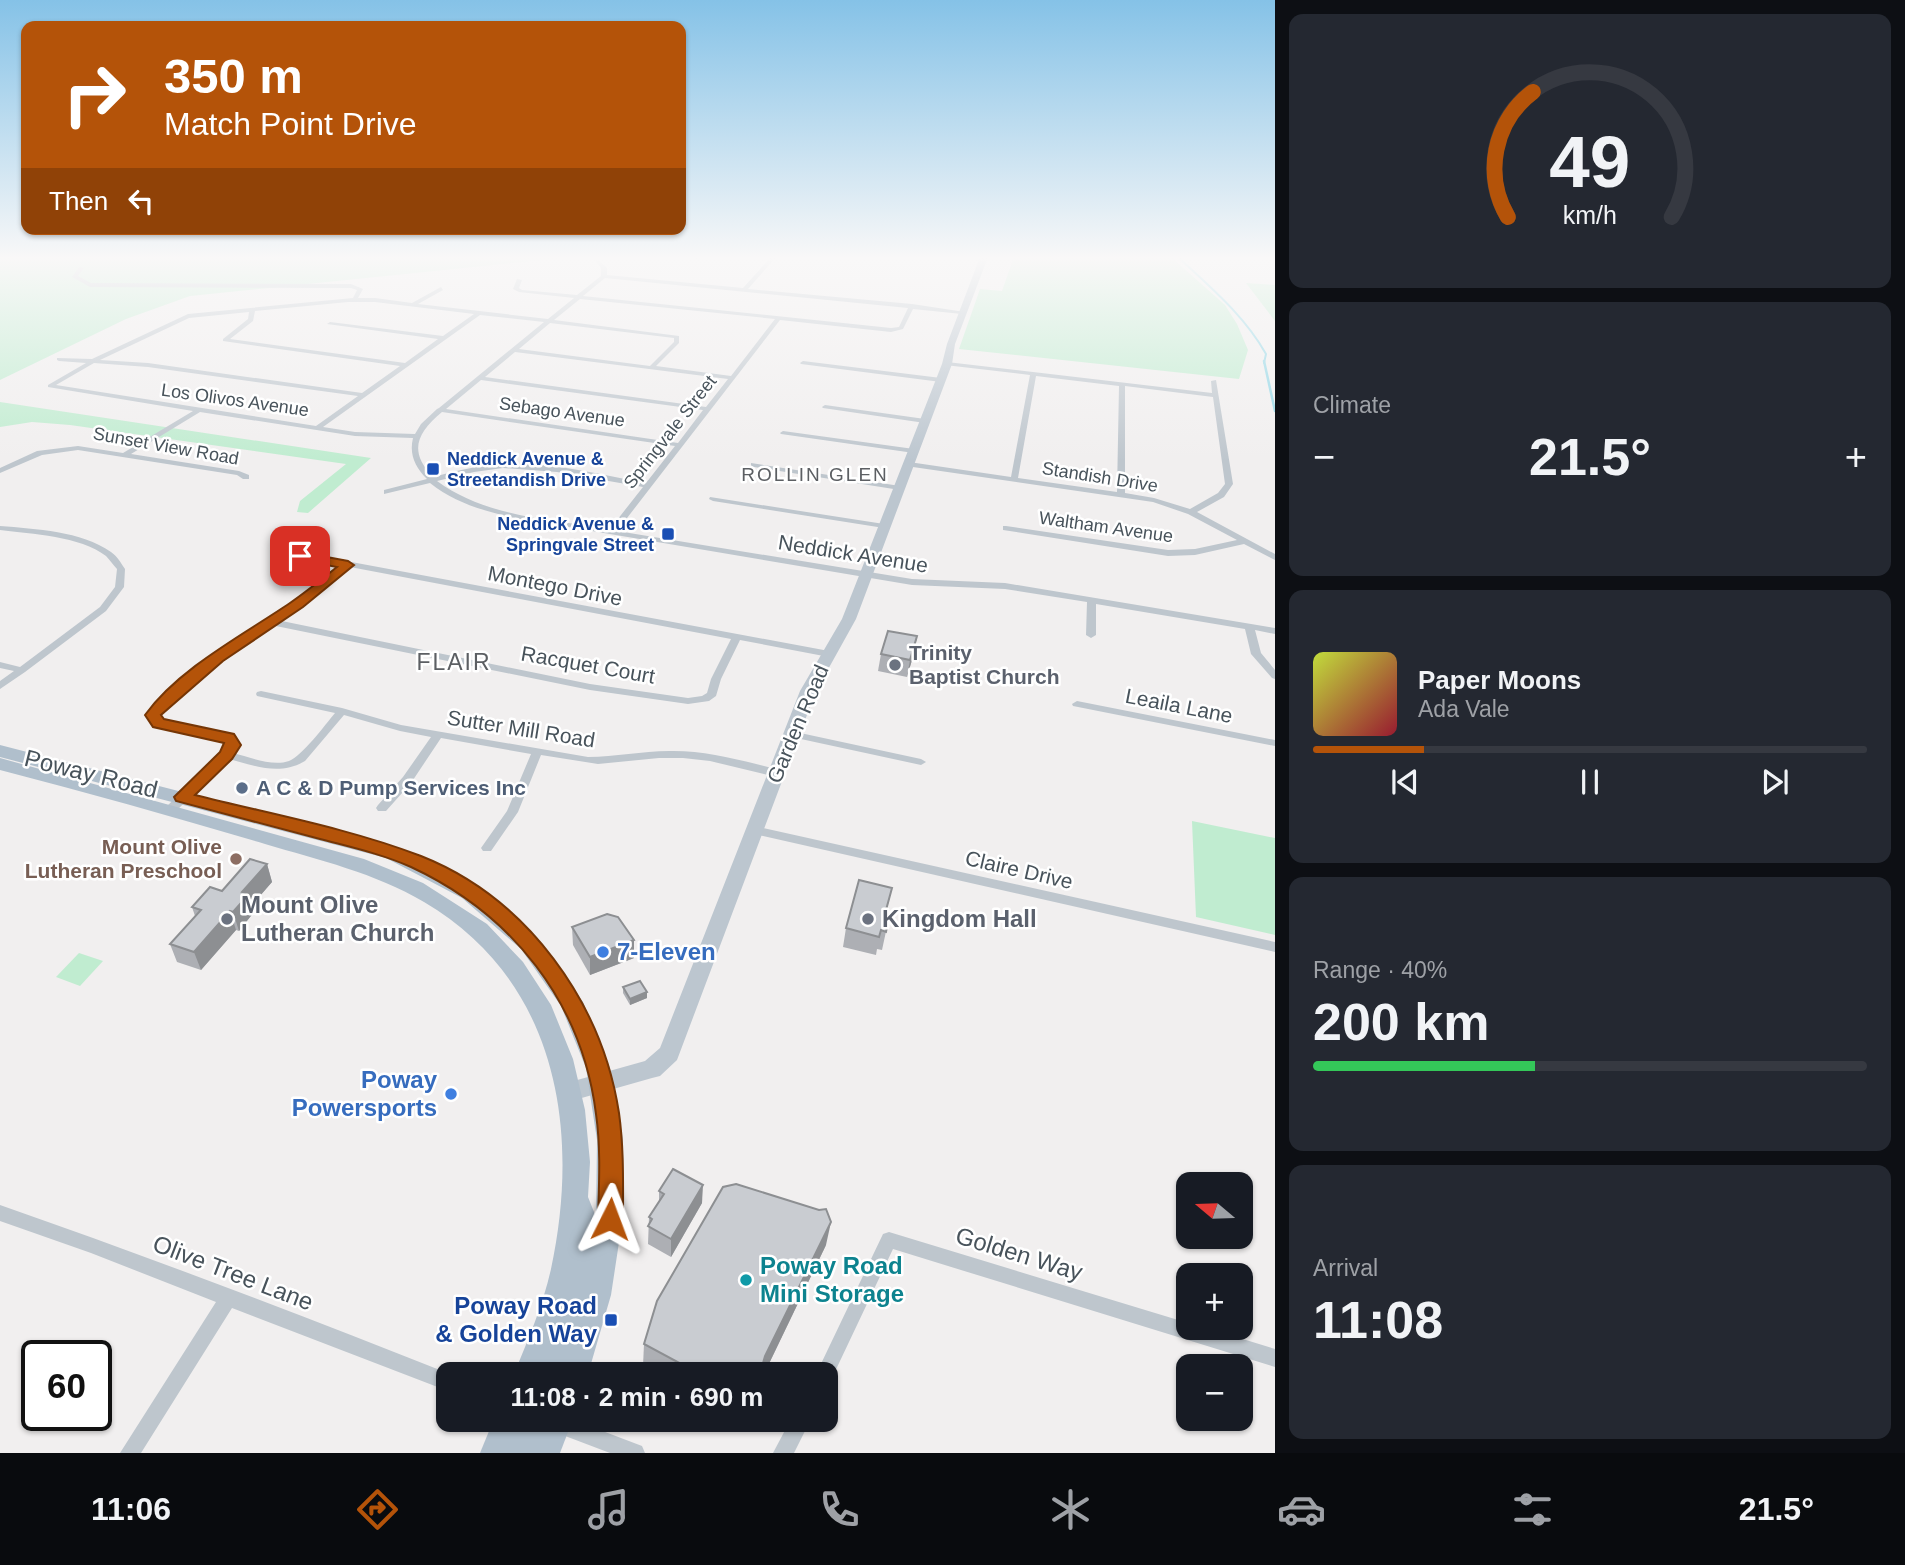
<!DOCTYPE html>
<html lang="en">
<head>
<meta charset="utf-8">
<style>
  :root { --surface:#171b24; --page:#242831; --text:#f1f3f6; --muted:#9ea1a6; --line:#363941; --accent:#b45309 }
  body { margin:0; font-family:Helvetica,sans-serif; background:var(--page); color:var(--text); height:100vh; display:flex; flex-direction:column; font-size:26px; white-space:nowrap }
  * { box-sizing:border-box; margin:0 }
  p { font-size:23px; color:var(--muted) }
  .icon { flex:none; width:38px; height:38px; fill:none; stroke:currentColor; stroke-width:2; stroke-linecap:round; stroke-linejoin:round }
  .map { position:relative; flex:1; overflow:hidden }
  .drawer { display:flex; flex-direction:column; gap:14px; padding:14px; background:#0d0f14; width:630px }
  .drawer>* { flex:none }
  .banner { position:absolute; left:21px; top:21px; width:665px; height:214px; border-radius:14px; box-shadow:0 2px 5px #0004; background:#b45309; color:#fff; overflow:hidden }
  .needle { width:46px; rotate:289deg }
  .buttons { position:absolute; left:1176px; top:1172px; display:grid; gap:14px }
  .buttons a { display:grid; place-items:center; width:77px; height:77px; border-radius:14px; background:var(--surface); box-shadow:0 2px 5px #0004; font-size:35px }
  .speed { position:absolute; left:21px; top:1340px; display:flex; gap:14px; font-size:35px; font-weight:700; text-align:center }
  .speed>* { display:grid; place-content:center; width:91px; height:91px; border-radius:50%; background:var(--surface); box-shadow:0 2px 5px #0004; line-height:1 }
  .speed .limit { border:4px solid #111; border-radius:10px; background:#fff; color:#111 }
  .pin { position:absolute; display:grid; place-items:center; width:60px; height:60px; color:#fff; margin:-30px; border-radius:14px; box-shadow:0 4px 10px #0006 }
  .me { position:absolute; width:77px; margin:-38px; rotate:3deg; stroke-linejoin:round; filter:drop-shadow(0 0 5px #0008) }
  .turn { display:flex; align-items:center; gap:24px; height:147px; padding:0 28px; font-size:32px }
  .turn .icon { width:91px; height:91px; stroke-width:2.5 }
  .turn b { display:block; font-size:49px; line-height:60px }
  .then { display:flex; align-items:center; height:66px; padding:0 28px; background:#0003; gap:14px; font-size:26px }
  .big { font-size:52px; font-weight:700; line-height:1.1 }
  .drawer .tile { flex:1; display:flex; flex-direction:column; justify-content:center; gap:10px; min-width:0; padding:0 24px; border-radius:14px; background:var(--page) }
  .drawer .dial { align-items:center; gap:0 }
  .dial svg { height:182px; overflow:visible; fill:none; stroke:var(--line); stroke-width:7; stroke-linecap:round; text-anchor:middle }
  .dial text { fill:var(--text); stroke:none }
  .song { display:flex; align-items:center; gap:21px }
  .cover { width:84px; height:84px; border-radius:10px; background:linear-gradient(135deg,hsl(70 70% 55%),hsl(350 70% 35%)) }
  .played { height:7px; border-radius:4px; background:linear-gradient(90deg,var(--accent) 20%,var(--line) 20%) }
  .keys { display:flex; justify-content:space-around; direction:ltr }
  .heat { display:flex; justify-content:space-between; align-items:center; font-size:38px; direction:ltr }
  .charge { height:10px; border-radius:5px; background:linear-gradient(90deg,#34c759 40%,var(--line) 0) }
  .trip { position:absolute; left:436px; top:1362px; width:402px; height:70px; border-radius:14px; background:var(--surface); box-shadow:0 2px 5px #0004; font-weight:700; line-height:70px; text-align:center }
  .tabs { display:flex; height:112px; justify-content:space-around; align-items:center; background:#090b0e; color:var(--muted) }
  .tabs .icon { width:49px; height:49px }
  .tabs .selected { color:var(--accent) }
  .tabs b { font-size:32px; color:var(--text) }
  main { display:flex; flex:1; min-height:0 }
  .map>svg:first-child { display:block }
  .green { fill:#c0ecd0 }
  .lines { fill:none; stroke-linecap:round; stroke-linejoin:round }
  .stream-far1 { stroke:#90d6e6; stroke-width:2 }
  .stream { stroke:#90d6e6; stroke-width:2.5 }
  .street { fill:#bec6cd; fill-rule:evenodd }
  .secondary { fill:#bcc6cf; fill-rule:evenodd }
  .primary { fill:#b0bfcc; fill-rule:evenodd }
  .wall { fill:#adafb4 }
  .shaded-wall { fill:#8d8f92 }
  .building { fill:#c9ccd1; stroke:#8d8f92; stroke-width:2 }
  .route { fill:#b45309; stroke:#753606; stroke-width:2 }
  .transit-dot { fill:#1a4fb4; stroke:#fff; stroke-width:2.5 }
  .worship-dot { fill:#6b7280; stroke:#fff; stroke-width:2.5 }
  .service-dot { fill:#5c6f8a; stroke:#fff; stroke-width:2.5 }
  .education-dot { fill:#8d6e63; stroke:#fff; stroke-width:2.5 }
  .shop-dot { fill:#3f7fe0; stroke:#fff; stroke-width:2.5 }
  .culture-dot { fill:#0f9aa8; stroke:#fff; stroke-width:2.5 }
  .labels { text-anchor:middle; stroke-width:5; stroke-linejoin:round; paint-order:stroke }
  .far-street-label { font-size:18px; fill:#48535b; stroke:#fff }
  .far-transit-label { font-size:18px; font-weight:bold; fill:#164399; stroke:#fff; text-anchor:start }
  .far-neighbourhood-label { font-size:19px; letter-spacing:2px; fill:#5c5f63; stroke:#fff }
  .street-label { font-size:21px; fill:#48535b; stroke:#fff }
  .worship-label { font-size:21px; font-weight:bold; fill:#5b616d; stroke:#fff; text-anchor:start }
  .service-label { font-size:21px; font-weight:bold; fill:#4e5e75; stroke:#fff; text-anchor:start }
  .education-label { font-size:21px; font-weight:bold; fill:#785e54; stroke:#fff; text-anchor:end }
  .neighbourhood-label { font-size:23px; letter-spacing:2px; fill:#5c5f63; stroke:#fff }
  .near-street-label { font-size:24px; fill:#48535b; stroke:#fff }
  .near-worship-label { font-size:24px; font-weight:bold; fill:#5b616d; stroke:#fff; text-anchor:start }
  .near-shop-label { font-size:24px; font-weight:bold; fill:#366cbe; stroke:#fff; text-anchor:start }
  .near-culture-label { font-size:24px; font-weight:bold; fill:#0d838f; stroke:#fff; text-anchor:start }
  .near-transit-label { font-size:24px; font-weight:bold; fill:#164399; stroke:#fff; text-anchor:end }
</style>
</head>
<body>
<main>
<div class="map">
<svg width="1275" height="1453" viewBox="0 0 1275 1453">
  <rect width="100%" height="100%" fill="#f1efef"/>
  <g class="green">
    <polygon points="0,257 571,257 190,296 126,319 0,380"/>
    <polygon points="1014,257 1171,257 1225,305 1237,324 1248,350 1239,379 959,349 980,289 1002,291"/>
    <polygon points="1246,283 1275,285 1275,321"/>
    <polygon points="0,402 371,458 308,513 297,512 300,501 346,464 70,425 32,422 0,427"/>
    <polygon points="1192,821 1275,838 1275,935 1196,917"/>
    <polygon points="79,953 103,961 80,986 56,977"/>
  </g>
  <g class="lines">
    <path class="stream-far1" d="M1178,257C1210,287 1244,315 1266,354L1264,363"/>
    <polyline class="stream" points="1264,361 1275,411"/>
    <g class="street">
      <polygon points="697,257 704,257 694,260 694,258"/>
      <path d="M771,257H776L748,289L912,304L965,312L962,314L913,309L903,329L891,332L780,320L617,531L912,579L1005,583L1275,628V634L1255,630L1261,653L1275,670V679L1272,678L1251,654L1245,629L1096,604V635L1091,638L1086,635L1087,602L1005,589L912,585L515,518C484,511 455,503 430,483L384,494V490L427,479C415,467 409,454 413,438L355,436L200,412L131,454L239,471L249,475V479H243L237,475L78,450L42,455L0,473V468L37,451L78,446L123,453L193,411L48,387V385L86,363L59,361L57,360V358L92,359L188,314L353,298L357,290L351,288L90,287L72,277L79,267L84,268L78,276L91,283L351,284L363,289L358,298H375L412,303L441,287L443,290L418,304L548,319L574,298L519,292L513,289L517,279L522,280L519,288L522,290L577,295L601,276V268L595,260L597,259L607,268V275L743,288ZM605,278L908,308L899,327L891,328L583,296ZM580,299L775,319L731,376L656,366L679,343V336L554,320ZM348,302H375L474,314L443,336L330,322L327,324L438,339L405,363L230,339L253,321L255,311ZM249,312L248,319L223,339V341L400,366L362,393L148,363L100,360L189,318ZM480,315L544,322L439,408L437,409L421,424L415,434L355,432L323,427ZM550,323L674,338V342L650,366L519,349ZM515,352L728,379L706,407L485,377ZM94,363L148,367L358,396L316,426L56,385ZM481,380L703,410L678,443L446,409ZM442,412L675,446L646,483C599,475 550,461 502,464C479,465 456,471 433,477C408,451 417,433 442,412ZM503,468L557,472L643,487L610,529C552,520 486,517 437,481L474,472Z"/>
      <polygon points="803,361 941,378 944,380 941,382 801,364 800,363"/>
      <path d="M947,362L1212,393L1211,381L1216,380L1233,484L1224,497L1197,512L1275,554V560L1244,544L1195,555L1168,556L1003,530V526H1006L1168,550L1195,549L1237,540L1188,514L1153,502L906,466V462H909L1011,477L1030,375L945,365V363ZM1036,376L1119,386L1117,492L1018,478ZM1125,386L1213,397L1225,484L1218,493L1190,509L1154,498L1125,493Z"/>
      <polygon points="825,405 925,419 928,421 925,423 823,408 822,407"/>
      <polygon points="783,431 914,449 918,451 914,453 781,434 780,433"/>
      <polygon points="751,463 900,486 904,488 900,490 754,467 751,467"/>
      <polygon points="710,497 884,524 888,526 884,528 713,501 709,499"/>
      <path d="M0,526C36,529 81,531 111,552C117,556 121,563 125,569L124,587L106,611L25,672L0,689V681L14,671L0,668V662L20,667L100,607L115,587L117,569C113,565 110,560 106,556C80,536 32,534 0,530Z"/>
      <path d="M276,548L829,651L834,654L829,657L740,640L721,679L716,696L709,701L688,704L590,690L271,625C239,646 206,668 177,695C170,701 163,707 158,715L163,721L232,736L237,745L233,753C250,757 272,767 289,761C302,756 325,725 335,713L257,696L256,694L257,692L261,691L342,708L401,725L588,757C615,757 642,751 669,751C706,750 744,761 780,770L782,773L776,777L710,761L683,758H659L598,764L541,755L518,812L491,851H483L481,848L507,811L531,754L441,738L411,783L386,811H378L376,808L378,805L403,777L431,737L400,731L344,715L305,761C280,776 255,766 229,759L174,813H166L164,810L166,807L222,753L227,745L224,740L155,725L148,715L152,707L198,667L342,566L273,553L272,551ZM350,567L731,639L711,679L707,693L702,696L688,698L590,684L277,620Z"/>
      <polygon points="1077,701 1275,740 1275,746 1073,706 1072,704"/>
      <polygon points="791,731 921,759 926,762 921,765 787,736 786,734"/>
      <polygon points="754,826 1275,942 1275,952 750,833 748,830 750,827"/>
      <path d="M0,1205C152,1258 301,1315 450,1374H448V1391L232,1308L141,1453H120L216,1302L91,1253L0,1221Z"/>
      <polygon points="889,1232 1188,1323 1188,1328 1207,1328 1275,1349 1275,1367 893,1249 831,1380 826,1383 826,1374 816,1374 819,1368 883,1234"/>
      <polygon points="552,1419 571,1419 642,1446 645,1453 610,1453 552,1431 550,1424"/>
      <polygon points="791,1419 811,1419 794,1453 773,1453"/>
    </g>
    <polygon class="secondary" points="980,257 988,257 955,344 952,364 856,619 816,691 677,1060 660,1076 652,1078 571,1101 563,1098 560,1091 563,1084 645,1061 660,1048 800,691 842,619 942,364 947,344"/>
    <g class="primary">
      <path d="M0,745L399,848L477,887L537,937L583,1002L610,1068L623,1140V1216L611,1295L588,1374H514C528,1340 543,1305 551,1269C581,1129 557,980 424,902C375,873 319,860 265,844C177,818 89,793 0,770V758L364,859L423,883L487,924L523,962L551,1005L573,1059L585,1110L590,1162L588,1197L596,1217L597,1140L586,1068L561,1006L521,949L462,898L386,858L0,757Z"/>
      <polygon points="494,1419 573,1419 560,1453 480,1453"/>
    </g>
  </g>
  <g class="wall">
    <polygon points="917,636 914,653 907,677 878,671 881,654"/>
    <polygon points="267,864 272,882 252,905 254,912 239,931 236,930 201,970 177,962 170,944 195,916 192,907 222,891"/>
    <polygon points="892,888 884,921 888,922 882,950 877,949 876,955 843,947 846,928"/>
    <polygon points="572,927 634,940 634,958 590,975 573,945"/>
    <polygon points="623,987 647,998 630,1005 623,993"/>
    <polygon points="659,1191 702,1203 671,1257 648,1244 649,1217 659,1202"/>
    <polygon points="826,1245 764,1374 657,1374 643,1366 644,1344"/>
  </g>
  <g class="shaded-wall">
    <polygon points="917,636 914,653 907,677 910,660"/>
    <polygon points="267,864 272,882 252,905 254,912 239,931 233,912 242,892"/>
    <polygon points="230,911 236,930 201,970 194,952"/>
    <polygon points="634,940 634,958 590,975 590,957"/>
    <polygon points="647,992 647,998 630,1005 630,999"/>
    <polygon points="703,1185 702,1203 671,1257 671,1239"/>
    <polygon points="831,1222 826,1245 764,1374 760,1374 765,1356"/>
  </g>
  <g class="building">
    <polygon points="888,631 917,636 910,660 881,654"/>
    <polygon points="250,859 267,864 242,892 249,894 233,912 230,911 194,952 170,944 201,910 192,907 210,887 222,891"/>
    <polygon points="859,880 892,888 883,921 888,922 886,932 881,930 879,937 846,928"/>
    <polygon points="607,914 618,917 634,940 590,957 572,927"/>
    <polygon points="640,981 647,992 630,999 623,987"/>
    <polygon points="673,1169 703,1185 671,1239 648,1226 652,1219 649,1217 664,1194 659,1191"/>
    <polygon points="736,1184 819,1210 826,1209 831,1222 765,1356 760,1374 731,1374 724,1370 683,1365 644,1344 657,1301 723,1187"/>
  </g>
  <linearGradient id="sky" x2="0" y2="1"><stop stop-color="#85c2e7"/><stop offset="0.56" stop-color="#f9f8f8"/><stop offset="1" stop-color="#f9f8f8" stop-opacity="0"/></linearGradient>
  <rect width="1275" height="461" fill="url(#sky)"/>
  <path class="route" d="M300,552L348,561L354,565L303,607L223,661L161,715L164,719L234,734L241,745L232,759L195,795C270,814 348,828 421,856C527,898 602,1002 619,1113C624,1149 623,1184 623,1219L619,1228L610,1231L601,1228L598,1219C599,1184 601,1149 596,1114C582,1002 512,914 411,867C382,854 350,847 320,839C272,826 224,814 176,801L174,797L220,752L224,743L153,727L145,715C179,668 243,635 290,603C306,592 322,579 337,567L295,559L294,556Z"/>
  <g class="transit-dot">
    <rect x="426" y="462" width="14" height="14" rx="3.5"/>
    <rect x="661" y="527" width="14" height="14" rx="3.5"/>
    <rect x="604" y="1313" width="14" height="14" rx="3.5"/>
  </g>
  <g class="worship-dot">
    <circle cx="895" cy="665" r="7"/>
    <circle cx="227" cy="919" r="7"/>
    <circle cx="868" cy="919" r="7"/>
  </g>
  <circle class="service-dot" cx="242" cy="788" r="7"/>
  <circle class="education-dot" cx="236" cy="859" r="7"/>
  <g class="shop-dot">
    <circle cx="603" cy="952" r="7"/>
    <circle cx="451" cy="1094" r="7"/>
  </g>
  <circle class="culture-dot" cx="746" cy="1280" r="7"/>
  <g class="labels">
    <g class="far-street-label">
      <text transform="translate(235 400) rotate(8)" y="6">Los Olivos Avenue</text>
      <text transform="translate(562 412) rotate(8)" y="6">Sebago Avenue</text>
      <text transform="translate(670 432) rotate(-52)" y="6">Springvale Street</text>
      <text transform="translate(166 446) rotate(10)" y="6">Sunset View Road</text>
      <text transform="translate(1100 477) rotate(9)" y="6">Standish Drive</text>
      <text transform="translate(1106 527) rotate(8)" y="6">Waltham Avenue</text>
    </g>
    <g class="far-transit-label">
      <text x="447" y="465">Neddick Avenue &amp;<tspan x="447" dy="21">Streetandish Drive</tspan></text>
      <text x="654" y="530" text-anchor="end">Neddick Avenue &amp;<tspan x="654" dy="21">Springvale Street</tspan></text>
    </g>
    <g class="far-neighbourhood-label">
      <text x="815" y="481">ROLLIN GLEN</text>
    </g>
    <g class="street-label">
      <text transform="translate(853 554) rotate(9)" y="7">Neddick Avenue</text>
      <text transform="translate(555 586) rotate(11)" y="7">Montego Drive</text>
      <text transform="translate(588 665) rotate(10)" y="7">Racquet Court</text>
      <text transform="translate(1179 706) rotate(11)" y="7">Leaila Lane</text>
      <text transform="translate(798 724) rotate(-67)" y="7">Garden Road</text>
      <text transform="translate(521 729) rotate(9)" y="7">Sutter Mill Road</text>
      <text transform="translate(1019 870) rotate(13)" y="7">Claire Drive</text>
    </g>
    <g class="worship-label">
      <text x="909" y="660">Trinity<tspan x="909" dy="24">Baptist Church</tspan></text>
    </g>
    <g class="service-label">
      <text x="256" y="795">A C &amp; D Pump Services Inc</text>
    </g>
    <g class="education-label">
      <text x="222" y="854">Mount Olive<tspan x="222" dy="24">Lutheran Preschool</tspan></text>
    </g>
    <g class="neighbourhood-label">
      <text x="454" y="670">FLAIR</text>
    </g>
    <g class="near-street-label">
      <text transform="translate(91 774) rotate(14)" y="8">Poway Road</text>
      <text transform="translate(1019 1254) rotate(17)" y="8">Golden Way</text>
      <text transform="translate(233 1273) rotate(21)" y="8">Olive Tree Lane</text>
    </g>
    <g class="near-worship-label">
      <text x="241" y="913">Mount Olive<tspan x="241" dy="28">Lutheran Church</tspan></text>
      <text x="882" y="927">Kingdom Hall</text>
    </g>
    <g class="near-shop-label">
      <text x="617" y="960">7-Eleven</text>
      <text x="437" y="1088" text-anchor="end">Poway<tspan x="437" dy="28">Powersports</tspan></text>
    </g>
    <g class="near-culture-label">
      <text x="760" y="1274">Poway Road<tspan x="760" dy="28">Mini Storage</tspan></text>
    </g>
    <g class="near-transit-label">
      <text x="597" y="1314">Poway Road<tspan x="597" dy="28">&amp; Golden Way</tspan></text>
    </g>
  </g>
</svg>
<div class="buttons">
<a><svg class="needle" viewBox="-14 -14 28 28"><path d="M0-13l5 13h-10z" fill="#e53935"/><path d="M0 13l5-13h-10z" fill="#9ea1a6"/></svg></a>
<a>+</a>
<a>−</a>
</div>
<div class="speed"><div class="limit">60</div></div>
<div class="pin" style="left:300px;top:556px;background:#d93025"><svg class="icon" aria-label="arrive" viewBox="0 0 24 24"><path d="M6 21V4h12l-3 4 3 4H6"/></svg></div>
<svg class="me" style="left:610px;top:1219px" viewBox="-20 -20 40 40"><path d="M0-17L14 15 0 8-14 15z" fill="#b45309" stroke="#fff" stroke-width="4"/></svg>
<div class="trip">11:08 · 2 min · 690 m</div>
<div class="banner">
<div class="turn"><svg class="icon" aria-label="right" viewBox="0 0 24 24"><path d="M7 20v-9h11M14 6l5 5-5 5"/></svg><div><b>350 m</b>Match Point Drive</div></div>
<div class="then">Then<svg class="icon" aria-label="left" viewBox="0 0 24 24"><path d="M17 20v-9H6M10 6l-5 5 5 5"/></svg></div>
</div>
</div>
<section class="drawer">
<div class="tile dial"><svg viewBox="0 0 100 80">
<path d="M14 69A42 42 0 1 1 86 69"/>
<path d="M14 69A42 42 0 0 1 25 14" stroke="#b45309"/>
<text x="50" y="56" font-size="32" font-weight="700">49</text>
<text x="50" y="72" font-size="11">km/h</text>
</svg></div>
<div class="tile"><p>Climate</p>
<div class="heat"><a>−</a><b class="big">21.5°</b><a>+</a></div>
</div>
<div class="tile">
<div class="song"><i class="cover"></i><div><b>Paper Moons</b><p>Ada Vale</p></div></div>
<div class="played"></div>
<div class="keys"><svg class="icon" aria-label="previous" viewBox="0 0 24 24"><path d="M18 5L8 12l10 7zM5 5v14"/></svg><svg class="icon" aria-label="pause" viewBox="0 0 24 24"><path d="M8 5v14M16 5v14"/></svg><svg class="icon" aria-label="next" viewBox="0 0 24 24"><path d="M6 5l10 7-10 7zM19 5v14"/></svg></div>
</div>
<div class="tile"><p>Range · 40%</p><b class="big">200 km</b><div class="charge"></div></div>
<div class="tile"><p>Arrival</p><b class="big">11:08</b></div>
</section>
</main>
<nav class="tabs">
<b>11:06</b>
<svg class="icon selected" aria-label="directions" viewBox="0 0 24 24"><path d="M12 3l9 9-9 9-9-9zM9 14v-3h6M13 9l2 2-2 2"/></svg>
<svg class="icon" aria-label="music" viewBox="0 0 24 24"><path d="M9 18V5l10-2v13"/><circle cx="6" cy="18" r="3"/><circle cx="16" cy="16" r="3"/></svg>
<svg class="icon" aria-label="phone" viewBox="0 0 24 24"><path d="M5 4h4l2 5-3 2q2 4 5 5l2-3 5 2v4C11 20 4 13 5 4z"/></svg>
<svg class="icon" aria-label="climate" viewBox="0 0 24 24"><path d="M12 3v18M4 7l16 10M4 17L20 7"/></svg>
<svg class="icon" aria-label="car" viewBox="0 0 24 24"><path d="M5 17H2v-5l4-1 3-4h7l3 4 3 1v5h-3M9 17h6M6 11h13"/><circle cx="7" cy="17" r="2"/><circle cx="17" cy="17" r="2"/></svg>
<svg class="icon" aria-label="filters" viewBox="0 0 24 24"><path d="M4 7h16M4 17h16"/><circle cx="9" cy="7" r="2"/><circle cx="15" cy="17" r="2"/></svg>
<b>21.5°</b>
</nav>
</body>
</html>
